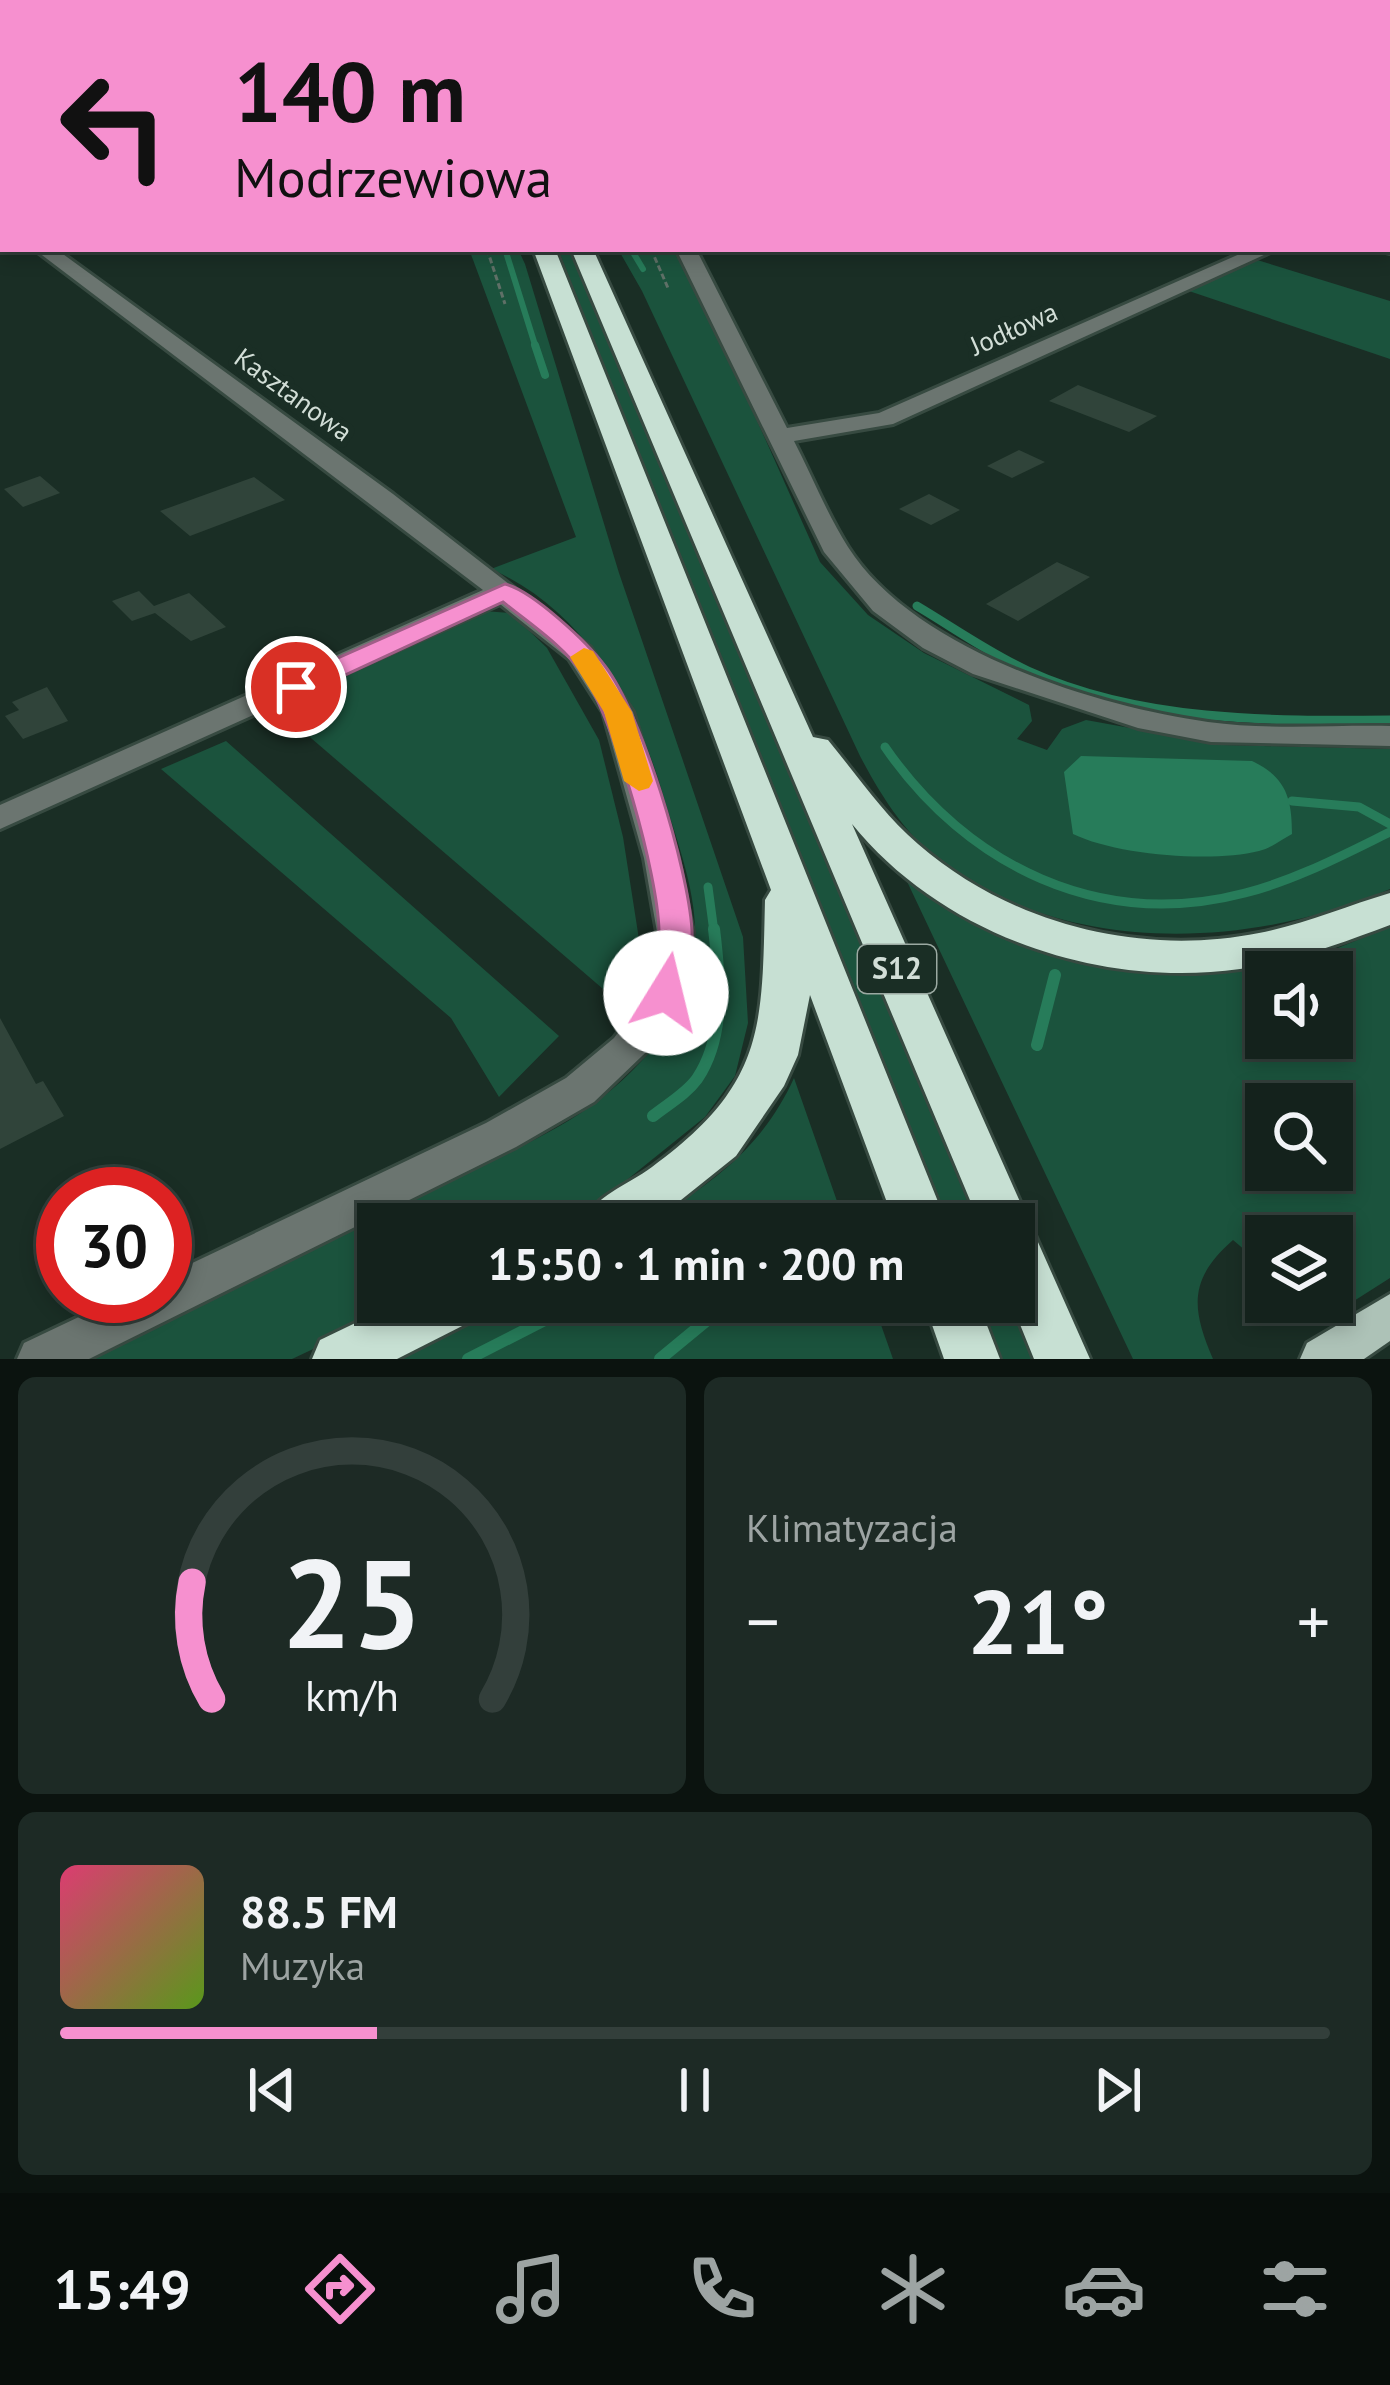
<!DOCTYPE html>
<html lang="pl">
<head>
<meta charset="utf-8">
<style>
  :root { --surface:#14221c; --page:#1d2a25; --text:#f1f3f6; --muted:#9da4a3; --line:#333f3b; --accent:#f690cf }
  body { margin:0; font-family:"PT Sans",sans-serif; background:var(--page); color:var(--text); height:100vh; display:flex; flex-direction:column; font-size:45px; white-space:nowrap }
  * { box-sizing:border-box; margin:0 }
  p { font-size:39px; color:var(--muted) }
  .icon { flex:none; width:66px; height:66px; fill:none; stroke:currentColor; stroke-width:2; stroke-linecap:round; stroke-linejoin:round }
  .map { position:relative; height:1359px; overflow:hidden }
  .side { display:flex; flex-direction:column; gap:18px; padding:18px; background:#0b130f; flex:1 }
  .side>* { flex:none }
  .top-card { position:absolute; left:0px; top:0px; width:1392px; height:252px; box-shadow:0 6px 18px #0003,0 0 0 3px var(--line); background:#f690cf; color:#111; overflow:hidden }
  .tools { position:absolute; left:1245px; top:951px; display:grid; gap:24px }
  .tools a { display:grid; place-items:center; width:108px; height:108px; border-radius:0px; background:var(--surface); box-shadow:0 6px 18px #0003,0 0 0 3px var(--line); font-size:60px }
  .speed { position:absolute; left:36px; top:1167px; display:flex; gap:24px; font-size:60px; font-weight:700; text-align:center }
  .speed>* { display:grid; place-content:center; width:156px; height:156px; border-radius:50%; background:var(--surface); box-shadow:0 6px 18px #0003,0 0 0 3px var(--line); line-height:1 }
  .speed .limit { border:18px solid #d22; background:#fff; color:#111 }
  .pin { position:absolute; display:grid; place-items:center; width:102px; height:102px; color:#fff; margin:-51px; border:6px solid #fff; border-radius:50%; box-shadow:0 3px 12px #0007 }
  .me { position:absolute; width:132px; margin:-66px; rotate:9deg; stroke-linejoin:round; filter:drop-shadow(0 0 9px #0008) }
  .turn { display:flex; align-items:center; gap:42px; height:252px; padding:0 36px; font-size:54px }
  .turn .icon { width:156px; height:156px; stroke-width:2.5 }
  .turn b { display:block; font-size:84px; line-height:102px }
  .big { font-size:90px; font-weight:800; line-height:1.1 }
  .side .widget { flex:1; display:flex; flex-direction:column; justify-content:center; gap:18px; min-width:0; padding:0 42px; border-radius:18px; background:var(--page) }
  .side .dial { align-items:center; gap:0 }
  .dial svg { height:312px; overflow:visible; fill:none; stroke:var(--line); stroke-width:7; stroke-linecap:round; text-anchor:middle }
  .dial text { fill:var(--text); stroke:none }
  .song { display:flex; align-items:center; gap:36px }
  .cover { width:144px; height:144px; border-radius:18px; background:linear-gradient(135deg,hsl(340 70% 55%),hsl(90 70% 35%)) }
  .played { height:12px; border-radius:6px; background:linear-gradient(90deg,var(--accent) 25%,var(--line) 25%) }
  .keys { display:flex; justify-content:space-around; direction:ltr }
  .heat { display:flex; justify-content:space-between; align-items:center; font-size:66px; direction:ltr }
  .side .tiles { flex:1; display:grid; gap:18px; grid-template-columns:1fr 1fr }
  .widget:last-child { grid-column:span 2 }
  .trip { position:absolute; left:357px; top:1203px; width:678px; height:120px; border-radius:0px; background:var(--surface); box-shadow:0 6px 18px #0003,0 0 0 3px var(--line); font-weight:800; line-height:120px; text-align:center }
  .menu { display:flex; height:192px; justify-content:space-around; align-items:center; background:#080e0b; color:var(--muted) }
  .menu .icon { width:84px; height:84px }
  .menu .selected { color:var(--accent) }
  .menu b { font-size:54px; color:var(--text) }
  .map>svg:first-child { display:block }
  .green { fill:#1b533d; fill-rule:evenodd }
  .water { fill:#277c5a }
  .lines { fill:none; stroke-linecap:round; stroke-linejoin:round }
  .stream-far3 { stroke:#277c5a; stroke-width:6 }
  .stream-far2 { stroke:#277c5a; stroke-width:8 }
  .stream-far1 { stroke:#277c5a; stroke-width:9 }
  .stream { stroke:#277c5a; stroke-width:12 }
  .building { fill:#30443a }
  .minor-casing { stroke:#374a41; stroke-width:6 }
  .major-casing { stroke:#374a41; stroke-width:6 }
  .highway-casing { stroke:#374a41; stroke-width:6 }
  .path { stroke:#5f7067; stroke-width:3; stroke-dasharray:6 3; stroke-linecap:butt }
  .minor { fill:#6b7570; fill-rule:evenodd }
  .major { fill:#adc2b7; fill-rule:evenodd }
  .highway { fill:#c7e0d3; fill-rule:evenodd }
  .route { fill:#f690cf; stroke:#a05e87; stroke-width:3 }
  .slow { fill:#f59e0b }
  .labels { text-anchor:middle; stroke-width:12; stroke-linejoin:round; paint-order:stroke }
  .far-street-label { font-size:27px; fill:#d2ded7; stroke:#1a2e25 }
  .shield { fill:#1a2e25; stroke:#9ba9a2; stroke-width:3 }
  .shield-label { font-size:30px; font-weight:bold; fill:#d2ded7 }
</style>
</head>
<body>
<div class="map">
<svg width="1390" height="1359" viewBox="0 0 1390 1359">
  <rect width="100%" height="100%" fill="#1a2e25"/>
  <g class="green">
    <path d="M469,249H518L525,264L619,573L743,937L748,1023L735,1076L705,1117L628,1179L620,1196L574,1224H378V1302H413L292,1359H81C195,1303 309,1248 423,1192C479,1165 552,1137 600,1099C642,1067 674,1028 689,977C708,916 679,850 662,791C635,700 582,609 491,569L576,537Z"/>
    <polygon points="558,249 572,249 977,1224 944,1224"/>
    <path d="M618,249H675L718,333L820,562L868,615L924,653L1029,705L1032,721L1017,739L1047,750L1062,729L1086,720L1224,745L1390,749V889C1251,949 1070,956 944,864C906,836 881,796 860,756L642,291Z"/>
    <polygon points="1254,259 1390,301 1390,359 1186,290"/>
    <polygon points="484,611 511,613 547,648 599,740 623,837 641,952 617,1001 276,708"/>
    <polygon points="226,741 559,1036 499,1097 451,1018 161,769"/>
    <path d="M903,873L1128,969L1265,968L1325,953L1390,927V1278L1324,1320L1304,1302H1332V1236H1266V1268L1233,1240C1190,1278 1190,1306 1213,1359H1133ZM1266,972H1332V1038H1266ZM1266,1104H1332V1170H1266Z"/>
    <path d="M794,1078L845,1224H645C710,1185 761,1150 794,1078Z"/>
    <polygon points="497,1302 873,1302 893,1359 383,1359"/>
    <polygon points="975,1302 1009,1302 1032,1359 998,1359"/>
  </g>
  <path class="water" d="M1081,756L1252,761C1286,777 1292,798 1292,834C1282,839 1270,849 1259,851C1212,863 1116,855 1073,834L1064,772Z"/>
  <g class="lines">
    <g class="stream-far3">
      <polyline points="505,249 536,348"/>
      <polyline points="631,249 643,269"/>
    </g>
    <polyline class="stream-far2" points="535,345 545,375"/>
    <g class="stream-far1">
      <path d="M917,606C954,628 989,653 1028,671C1140,722 1270,721 1390,720"/>
      <path d="M885,747C967,866 1100,931 1245,893C1296,880 1343,855 1390,832"/>
      <polyline points="1292,801 1359,807 1390,824"/>
      <polyline points="708,887 714,932"/>
    </g>
    <g class="stream">
      <polyline points="1037,1045 1055,975"/>
      <path d="M653,1116C668,1104 686,1094 697,1079C726,1036 720,978 714,929"/>
      <polyline points="728,1224 753,1208 782,1224"/>
      <polyline points="468,1359 580,1302"/>
      <polyline points="660,1359 729,1302"/>
    </g>
  </g>
  <g class="building">
    <polygon points="1078,385 1157,416 1129,432 1049,401"/>
    <polygon points="1019,450 1045,462 1012,478 987,466"/>
    <polygon points="40,476 60,493 23,507 4,489"/>
    <polygon points="254,477 285,500 190,536 160,511"/>
    <polygon points="929,494 960,510 931,525 899,509"/>
    <polygon points="1057,562 1090,577 1018,621 986,604"/>
    <polygon points="139,591 154,606 189,593 226,627 191,641 155,613 132,621 112,601"/>
    <polygon points="47,687 68,721 23,739 5,716 19,710 12,702"/>
    <polygon points="0,1018 36,1084 43,1081 64,1116 0,1149"/>
  </g>
  <g class="lines">
    <defs>
      <g id="minor">
        <polygon points="467,0 481,0 483,3 469,3"/>
        <polygon points="3,3 3,11 0,12 0,4"/>
        <polygon points="1390,188 1390,199 1389,199 1389,188"/>
        <polygon points="0,211 3,211 3,225 0,224"/>
        <rect x="1389" y="218" width="1" height="12"/>
        <polygon points="1390,241 1390,253 1382,251 1389,249"/>
        <polygon points="34,249 56,249 393,494 590,647 633,712 678,858 693,932 685,993 665,1034 594,1102 516,1147 89,1359 17,1359 24,1343 123,1296 165,1296 165,1276 486,1123 566,1078 614,1038 647,993 657,932 644,858 603,712 569,659 500,604 0,829 0,805 483,590"/>
        <path d="M676,249H696L787,428L879,413L1251,249H1277L893,424L794,441C812,476 827,514 848,547C913,649 1093,706 1208,722C1267,730 1330,725 1390,726V746L1211,742L1138,728L973,674L923,648L873,611L824,552Z"/>
      </g>
      <polygon id="major" points="1390,1294 1390,1341 1364,1359 1300,1359 1307,1343"/>
      <g id="highway">
        <polygon points="391,0 409,0 411,3 393,3"/>
        <path d="M533,249H555L947,1224H895L810,995L798,1055L784,1086L736,1156L651,1224H581C594,1196 628,1185 652,1167C765,1084 762,1029 765,900L771,890Z"/>
        <path d="M571,249H593L813,737L828,740C857,775 883,814 918,844C1010,924 1140,957 1259,933C1305,924 1346,906 1390,893V925C1342,943 1291,962 1240,969C1099,989 942,935 852,824L1090,1359H1034L1011,1302L1014,1224H980Z"/>
        <polygon points="399,1302 482,1302 474,1320 397,1359 312,1359 320,1340"/>
        <polygon points="924,1302 978,1302 1000,1359 944,1359"/>
      </g>
    </defs>
    <use href="#minor" class="minor-casing"/>
    <use href="#major" class="major-casing"/>
    <use href="#highway" class="highway-casing"/>
    <g class="path">
      <polyline points="440,0 444,3"/>
      <polyline points="819,0 831,3"/>
      <polyline points="487,249 505,304"/>
      <polyline points="651,249 668,288"/>
    </g>
    <use href="#minor" class="minor"/>
    <use href="#major" class="major"/>
    <use href="#highway" class="highway"/>
  </g>
  <path class="route" d="M505,584C533,591 587,642 605,666C642,714 688,868 692,930C693,951 688,985 678,1003L666,1006L653,1003C642,982 659,954 659,931C658,875 615,722 584,676C564,646 530,624 503,602L306,693L296,695L282,687L286,681Z"/>
  <polygon class="slow" points="584,648 593,651 632,712 653,781 649,788 639,791 624,781 604,712 570,657"/>
  <g class="labels">
    <g class="far-street-label">
      <text transform="translate(1014 329) rotate(-24)" y="9">Jodłowa</text>
      <text transform="translate(293 395) rotate(36)" y="9">Kasztanowa</text>
    </g>
    <rect class="shield" x="858" y="945" width="78" height="48" rx="9"/>
    <g class="shield-label">
      <text x="897" y="979">S12</text>
    </g>
  </g>
</svg>
<div class="tools">
<a><svg class="icon" aria-label="sound" viewBox="0 0 24 24"><path d="M4 9h4l5-4v14l-5-4H4zM17 9q2 3 0 6"/></svg></a>
<a><svg class="icon" aria-label="search" viewBox="0 0 24 24"><circle cx="10" cy="10" r="6"/><path d="M15 15l6 6"/></svg></a>
<a><svg class="icon" aria-label="layers" viewBox="0 0 24 24"><path d="M12 4l9 5-9 5-9-5zM3 14l9 5 9-5"/></svg></a>
</div>
<div class="speed"><div class="limit">30</div></div>
<div class="pin" style="left:296px;top:687px;background:#d93025"><svg class="icon" aria-label="arrive" viewBox="0 0 24 24"><path d="M6 21V4h12l-3 4 3 4H6"/></svg></div>
<svg class="me" style="left:666px;top:993px" viewBox="-20 -20 40 40"><circle r="19" fill="#fff"/><path d="M0-13L10 11 0 6-10 11z" fill="#f690cf"/></svg>
<div class="trip">15:50 · 1 min · 200 m</div>
<div class="top-card">
<div class="turn"><svg class="icon" aria-label="left" viewBox="0 0 24 24"><path d="M17 20v-9H6M10 6l-5 5 5 5"/></svg><div><b>140 m</b>Modrzewiowa</div></div>
</div>
</div>
<section class="side">
<div class="tiles">
<div class="widget dial"><svg viewBox="0 0 100 80">
<path d="M14 69A42 42 0 1 1 86 69"/>
<path d="M14 69A42 42 0 0 1 9 39" stroke="#f690cf"/>
<text x="50" y="56" font-size="32" font-weight="700">25</text>
<text x="50" y="72" font-size="11">km/h</text>
</svg></div>
<div class="widget"><p>Klimatyzacja</p>
<div class="heat"><a>−</a><b class="big">21°</b><a>+</a></div>
</div>
<div class="widget">
<div class="song"><i class="cover"></i><div><b>88.5 FM</b><p>Muzyka</p></div></div>
<div class="played"></div>
<div class="keys"><svg class="icon" aria-label="previous" viewBox="0 0 24 24"><path d="M18 5L8 12l10 7zM5 5v14"/></svg><svg class="icon" aria-label="pause" viewBox="0 0 24 24"><path d="M8 5v14M16 5v14"/></svg><svg class="icon" aria-label="next" viewBox="0 0 24 24"><path d="M6 5l10 7-10 7zM19 5v14"/></svg></div>
</div>
</div>
</section>
<nav class="menu">
<b>15:49</b>
<svg class="icon selected" aria-label="directions" viewBox="0 0 24 24"><path d="M12 3l9 9-9 9-9-9zM9 14v-3h6M13 9l2 2-2 2"/></svg>
<svg class="icon" aria-label="music" viewBox="0 0 24 24"><path d="M9 18V5l10-2v13"/><circle cx="6" cy="18" r="3"/><circle cx="16" cy="16" r="3"/></svg>
<svg class="icon" aria-label="phone" viewBox="0 0 24 24"><path d="M5 4h4l2 5-3 2q2 4 5 5l2-3 5 2v4C11 20 4 13 5 4z"/></svg>
<svg class="icon" aria-label="climate" viewBox="0 0 24 24"><path d="M12 3v18M4 7l16 10M4 17L20 7"/></svg>
<svg class="icon" aria-label="car" viewBox="0 0 24 24"><path d="M5 17H2v-5l4-1 3-4h7l3 4 3 1v5h-3M9 17h6M6 11h13"/><circle cx="7" cy="17" r="2"/><circle cx="17" cy="17" r="2"/></svg>
<svg class="icon" aria-label="filters" viewBox="0 0 24 24"><path d="M4 7h16M4 17h16"/><circle cx="9" cy="7" r="2"/><circle cx="15" cy="17" r="2"/></svg>
</nav>
</body>
</html>
